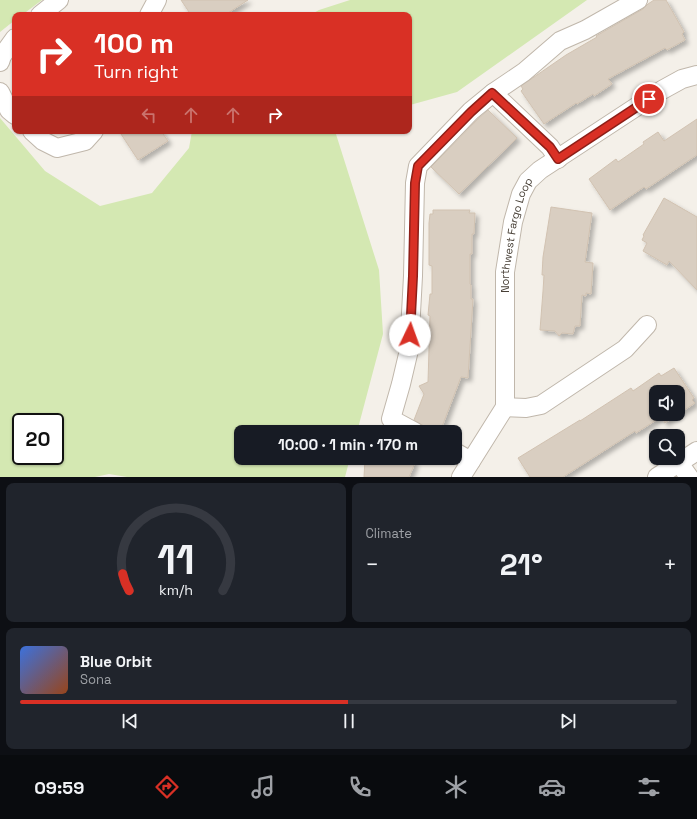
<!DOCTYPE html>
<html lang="en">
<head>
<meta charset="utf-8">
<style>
  :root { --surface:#171b24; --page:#20242c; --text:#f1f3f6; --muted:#9ea1a6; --line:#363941; --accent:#d93025 }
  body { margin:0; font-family:"Space Grotesk",sans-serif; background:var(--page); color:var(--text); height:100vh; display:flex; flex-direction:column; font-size:15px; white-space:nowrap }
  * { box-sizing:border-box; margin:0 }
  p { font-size:13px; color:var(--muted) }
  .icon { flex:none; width:22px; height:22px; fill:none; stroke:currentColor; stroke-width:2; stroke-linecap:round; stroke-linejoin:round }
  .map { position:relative; height:477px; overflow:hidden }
  .panel { display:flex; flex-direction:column; gap:6px; padding:6px; background:#0d0f14; flex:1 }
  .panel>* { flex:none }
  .banner { position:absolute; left:12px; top:12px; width:400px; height:122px; border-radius:8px; box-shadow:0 1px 3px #0004; background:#d93025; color:#fff; overflow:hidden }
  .fabs { position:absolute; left:649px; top:385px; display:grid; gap:8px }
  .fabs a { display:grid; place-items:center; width:36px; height:36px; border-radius:8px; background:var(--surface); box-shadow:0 1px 3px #0004; font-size:20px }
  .speed { position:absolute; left:12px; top:413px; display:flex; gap:8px; font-size:20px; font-weight:700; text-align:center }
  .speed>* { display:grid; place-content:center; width:52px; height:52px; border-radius:50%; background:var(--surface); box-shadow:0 1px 3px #0004; line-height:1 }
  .speed .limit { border:2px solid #111; border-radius:6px; background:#fff; color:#111 }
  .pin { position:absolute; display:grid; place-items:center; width:34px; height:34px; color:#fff; margin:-17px; border:2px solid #fff; border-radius:50%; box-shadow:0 1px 4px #0007 }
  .me { position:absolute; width:44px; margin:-22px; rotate:3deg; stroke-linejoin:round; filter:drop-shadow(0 0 3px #0008) }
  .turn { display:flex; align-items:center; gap:14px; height:84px; padding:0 16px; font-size:18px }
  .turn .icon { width:52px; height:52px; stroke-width:2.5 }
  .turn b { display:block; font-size:28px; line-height:34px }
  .lanes { display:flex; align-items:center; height:38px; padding:0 16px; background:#0003; justify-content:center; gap:20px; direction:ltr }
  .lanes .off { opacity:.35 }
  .big { font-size:30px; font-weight:600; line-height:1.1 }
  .panel .card { flex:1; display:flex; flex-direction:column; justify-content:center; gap:6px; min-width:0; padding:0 14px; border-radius:8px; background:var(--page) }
  .panel .dial { align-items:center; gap:0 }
  .dial svg { height:104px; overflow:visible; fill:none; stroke:var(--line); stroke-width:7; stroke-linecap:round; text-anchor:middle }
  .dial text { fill:var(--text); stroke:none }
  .song { display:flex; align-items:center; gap:12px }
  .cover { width:48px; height:48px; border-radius:6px; background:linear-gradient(135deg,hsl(220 70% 55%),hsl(20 70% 35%)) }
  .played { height:4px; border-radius:2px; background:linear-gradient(90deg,var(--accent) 50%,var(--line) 50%) }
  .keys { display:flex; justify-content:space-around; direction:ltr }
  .heat { display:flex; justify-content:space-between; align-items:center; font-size:22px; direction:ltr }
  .panel .tiles { flex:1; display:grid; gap:6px; grid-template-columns:1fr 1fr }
  .card:last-child { grid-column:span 2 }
  .trip { position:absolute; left:234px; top:425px; width:228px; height:40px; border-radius:8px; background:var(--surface); box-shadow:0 1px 3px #0004; font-weight:600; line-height:40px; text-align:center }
  .menu { display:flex; height:64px; justify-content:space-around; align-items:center; background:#090b0e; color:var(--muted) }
  .menu .icon { width:28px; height:28px }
  .menu .current { color:var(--accent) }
  .menu b { font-size:18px; color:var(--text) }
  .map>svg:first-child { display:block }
  .green { fill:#d4e8b2; fill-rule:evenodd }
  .building { fill:#d9cec1; stroke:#d1c2b1; fill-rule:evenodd; filter:url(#shadow) }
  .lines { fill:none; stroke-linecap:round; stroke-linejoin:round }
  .minor-casing { stroke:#c0b7ab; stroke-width:20 }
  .minor { stroke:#fff; stroke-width:18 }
  .route-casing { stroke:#8d1f18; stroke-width:10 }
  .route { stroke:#d93025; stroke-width:7 }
  .labels { text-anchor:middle; stroke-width:3; stroke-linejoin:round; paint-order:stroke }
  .street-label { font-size:11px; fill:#484037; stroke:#fff }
</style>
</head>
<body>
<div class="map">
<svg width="697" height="477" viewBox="0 0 697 477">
  <defs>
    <filter id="shadow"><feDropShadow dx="3.5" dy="3.5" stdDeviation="2" flood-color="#0004"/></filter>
  </defs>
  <rect width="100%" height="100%" fill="#f4f0e9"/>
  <g class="green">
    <polygon points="0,0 42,0 22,15 15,15 15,20 0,32"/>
    <polygon points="350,0 587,0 457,92 410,105 409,105 409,15 310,15 319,10"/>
    <path d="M0,118L45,171L100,206L152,193L189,148L192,131H335L379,270L383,334L357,432H241V458H350L345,477H127L109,474L95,477H0ZM21,422H55V456H21Z"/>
  </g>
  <g class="building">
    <polygon points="181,0 248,0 225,15 191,15"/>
    <polygon points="654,0 666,0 684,32 682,34 685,40 667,50 665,48 608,79 612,84 594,96 593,94 577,104 576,103 544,124 521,91 523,89 521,86 566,55 597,37 596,36 643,9 648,4"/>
    <polygon points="488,110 517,138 459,194 431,167 478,119"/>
    <polygon points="697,119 697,155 646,189 644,187 610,210 589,179 616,159 618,162 644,144 643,142 658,132 664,141"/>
    <polygon points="119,131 161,131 168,141 138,160"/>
    <polygon points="664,198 697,217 697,290 669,261 667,265 643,251 647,243 642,240 644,236 643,235"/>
    <polygon points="551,207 592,213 585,262 593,263 591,294 586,293 586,296 582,295 580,326 575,326 573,334 562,333 559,336 555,331 540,330 543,291 544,275 542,275 543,257"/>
    <polygon points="433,210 470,210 469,213 475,213 474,234 472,234 472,254 470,254 470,284 471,285 471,299 473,299 468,378 461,377 440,432 425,432 424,426 414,420 424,394 419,386 428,382 430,316 428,315 430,294 432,294 432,266 429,265 429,223 430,214 433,214"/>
    <path d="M674,368L694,398L692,400L695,403L665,423L661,417L636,433L635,431L563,477H530L518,458L580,420V421L631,388L633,391L659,373L661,376ZM656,392H678V414H656Z"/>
    <polygon points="375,426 388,432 372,432"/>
    <polygon points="363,458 413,458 411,461 415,463 409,477 364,477 365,459"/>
  </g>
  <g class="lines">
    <defs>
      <g id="minor">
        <polyline points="40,15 59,0"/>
        <polyline points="149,15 157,0"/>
        <polyline points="0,62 2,56 15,38"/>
        <polyline points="0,92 9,110 15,115"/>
        <polyline points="493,93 550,147 558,159"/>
        <polyline points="32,131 43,141 57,148 85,141 94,131"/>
        <polyline points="505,407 526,408 541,405 625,349 647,325"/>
        <polyline points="415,432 391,419 401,384 409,350 413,276 415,183 418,166 471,111 493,93 524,72 560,41 585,30 638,0"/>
        <polyline points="455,452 471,461"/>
        <polyline points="679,463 689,477"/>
        <path id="s1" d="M461,477L505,407V272L513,222L521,194L528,181L540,170L662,90L682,79L697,75"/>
        <polyline points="657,477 697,451"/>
      </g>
    </defs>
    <use href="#minor" class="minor-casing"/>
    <use href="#minor" class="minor"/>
  </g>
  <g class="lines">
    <defs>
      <polyline id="route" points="410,335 413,276 415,183 418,166 471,112 492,93 550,147 558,159 649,99"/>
    </defs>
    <use href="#route" class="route-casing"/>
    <use href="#route" class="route"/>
  </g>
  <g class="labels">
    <g class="street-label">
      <text dy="4" stroke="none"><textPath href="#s1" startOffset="256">Northwest Fargo Loop</textPath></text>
    </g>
  </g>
</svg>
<div class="fabs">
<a><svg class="icon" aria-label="sound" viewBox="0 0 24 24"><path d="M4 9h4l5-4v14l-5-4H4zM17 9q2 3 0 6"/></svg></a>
<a><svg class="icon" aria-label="search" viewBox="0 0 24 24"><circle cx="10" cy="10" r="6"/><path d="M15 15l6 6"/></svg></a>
</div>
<div class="speed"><div class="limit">20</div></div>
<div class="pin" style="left:649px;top:99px;background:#d93025"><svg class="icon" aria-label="arrive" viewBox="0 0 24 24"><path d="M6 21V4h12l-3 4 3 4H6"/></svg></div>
<svg class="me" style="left:410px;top:335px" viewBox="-20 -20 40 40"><circle r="19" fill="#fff"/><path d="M0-13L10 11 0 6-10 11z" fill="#d93025"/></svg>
<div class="trip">10:00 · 1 min · 170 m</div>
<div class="banner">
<div class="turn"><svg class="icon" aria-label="right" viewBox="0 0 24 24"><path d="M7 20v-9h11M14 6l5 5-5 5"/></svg><div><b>100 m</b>Turn right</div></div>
<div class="lanes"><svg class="icon off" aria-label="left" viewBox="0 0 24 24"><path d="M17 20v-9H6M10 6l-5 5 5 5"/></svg><svg class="icon off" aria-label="ahead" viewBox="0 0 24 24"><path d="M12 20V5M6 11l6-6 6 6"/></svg><svg class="icon off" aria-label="ahead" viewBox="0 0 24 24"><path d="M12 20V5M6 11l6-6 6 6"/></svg><svg class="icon" aria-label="right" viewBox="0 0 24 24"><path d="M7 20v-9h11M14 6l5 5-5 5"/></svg></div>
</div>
</div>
<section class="panel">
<div class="tiles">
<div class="card dial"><svg viewBox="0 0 100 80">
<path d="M14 69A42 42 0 1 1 86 69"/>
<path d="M14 69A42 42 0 0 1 9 56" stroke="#d93025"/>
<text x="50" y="56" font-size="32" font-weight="700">11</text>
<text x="50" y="72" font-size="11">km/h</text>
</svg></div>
<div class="card"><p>Climate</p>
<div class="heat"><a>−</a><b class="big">21°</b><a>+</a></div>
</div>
<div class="card">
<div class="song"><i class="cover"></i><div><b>Blue Orbit</b><p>Sona</p></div></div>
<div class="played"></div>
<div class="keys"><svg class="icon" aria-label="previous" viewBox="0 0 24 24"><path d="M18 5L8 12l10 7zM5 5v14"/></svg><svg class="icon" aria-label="pause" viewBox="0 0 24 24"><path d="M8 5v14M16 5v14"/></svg><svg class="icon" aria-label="next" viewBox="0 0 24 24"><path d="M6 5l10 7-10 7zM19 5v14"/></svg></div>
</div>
</div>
</section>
<nav class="menu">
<b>09:59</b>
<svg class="icon current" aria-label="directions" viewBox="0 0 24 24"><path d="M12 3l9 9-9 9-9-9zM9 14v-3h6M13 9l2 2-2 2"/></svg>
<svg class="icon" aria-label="music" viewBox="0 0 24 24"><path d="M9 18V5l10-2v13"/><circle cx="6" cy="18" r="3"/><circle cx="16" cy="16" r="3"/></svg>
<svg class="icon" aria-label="phone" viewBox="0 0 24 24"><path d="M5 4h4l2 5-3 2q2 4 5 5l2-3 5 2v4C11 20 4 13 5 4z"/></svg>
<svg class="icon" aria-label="climate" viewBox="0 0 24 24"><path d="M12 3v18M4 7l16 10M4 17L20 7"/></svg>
<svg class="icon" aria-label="car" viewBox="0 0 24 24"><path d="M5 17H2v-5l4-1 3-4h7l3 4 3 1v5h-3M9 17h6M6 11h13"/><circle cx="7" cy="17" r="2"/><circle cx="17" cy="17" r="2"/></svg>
<svg class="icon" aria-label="filters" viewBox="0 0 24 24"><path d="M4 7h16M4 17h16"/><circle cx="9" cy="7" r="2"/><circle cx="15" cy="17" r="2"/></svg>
</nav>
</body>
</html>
